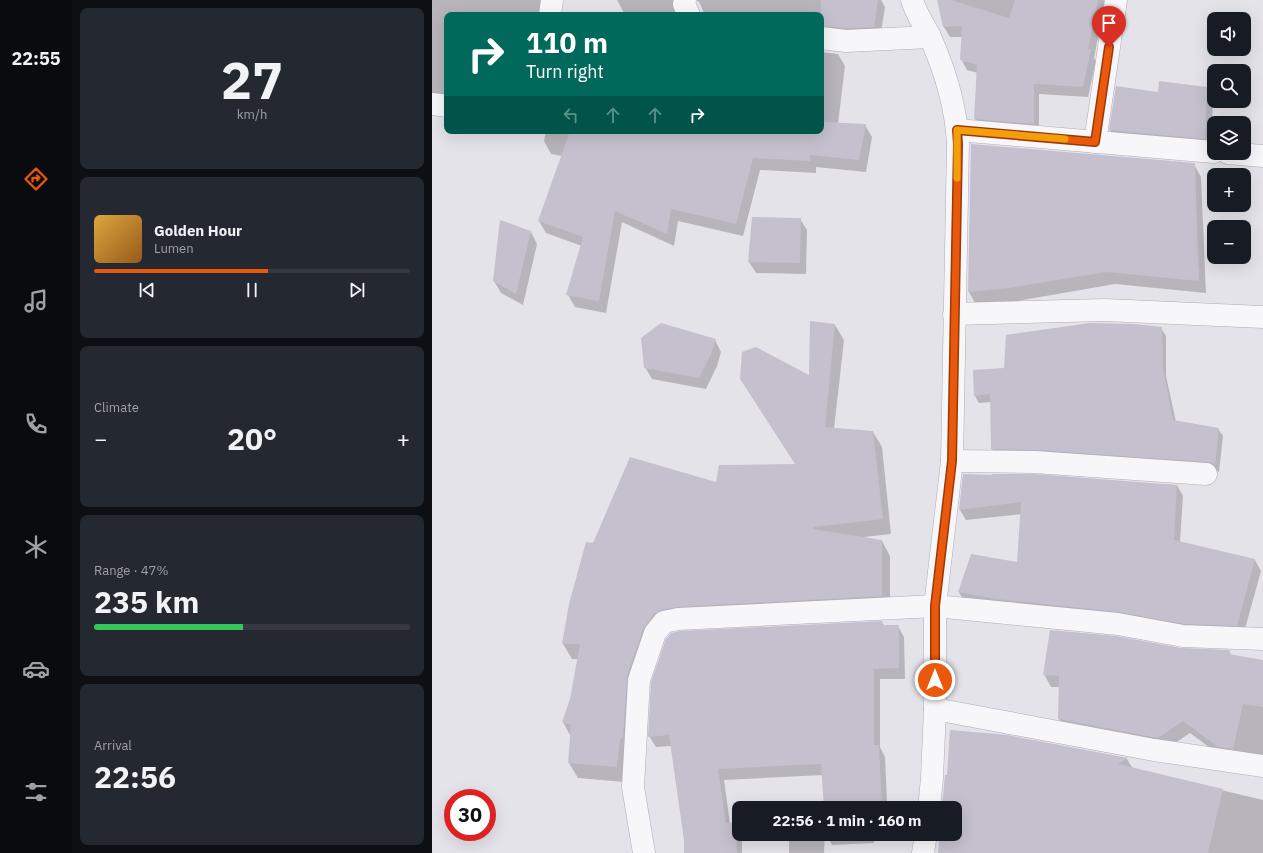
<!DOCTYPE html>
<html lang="en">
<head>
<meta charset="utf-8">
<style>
  :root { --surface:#171b24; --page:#242831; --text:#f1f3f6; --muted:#9ea1a6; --line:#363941; --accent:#ea580c }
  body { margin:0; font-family:"IBM Plex Sans",sans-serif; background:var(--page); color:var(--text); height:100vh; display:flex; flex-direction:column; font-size:15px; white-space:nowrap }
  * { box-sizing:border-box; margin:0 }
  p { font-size:13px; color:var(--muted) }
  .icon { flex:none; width:22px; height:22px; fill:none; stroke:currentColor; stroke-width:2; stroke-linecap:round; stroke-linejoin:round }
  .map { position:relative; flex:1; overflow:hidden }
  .details { display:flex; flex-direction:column; gap:8px; padding:8px; background:#0d0f14; width:360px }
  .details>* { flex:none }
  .guide { position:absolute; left:12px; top:12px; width:380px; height:122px; border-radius:8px; box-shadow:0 4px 16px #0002; background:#00695c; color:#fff; overflow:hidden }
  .fabs { position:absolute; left:775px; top:12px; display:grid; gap:8px }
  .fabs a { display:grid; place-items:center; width:44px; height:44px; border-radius:8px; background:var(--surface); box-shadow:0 4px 16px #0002; font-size:20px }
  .speed { position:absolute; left:12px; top:789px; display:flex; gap:8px; font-size:20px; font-weight:700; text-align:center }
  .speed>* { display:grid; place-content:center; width:52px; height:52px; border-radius:50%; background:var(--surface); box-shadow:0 4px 16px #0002; line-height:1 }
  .speed .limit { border:6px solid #d22; background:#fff; color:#111 }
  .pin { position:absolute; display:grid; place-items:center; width:34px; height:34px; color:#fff; margin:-41px -17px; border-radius:50% 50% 50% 0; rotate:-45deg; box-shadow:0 0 4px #0007 }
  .pin .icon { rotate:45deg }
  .me { position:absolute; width:44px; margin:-22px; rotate:0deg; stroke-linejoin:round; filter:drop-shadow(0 0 3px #0008) }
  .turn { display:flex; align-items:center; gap:14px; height:84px; padding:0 16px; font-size:18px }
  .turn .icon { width:52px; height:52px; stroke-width:2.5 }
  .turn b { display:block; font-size:28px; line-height:34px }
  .lanes { display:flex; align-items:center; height:38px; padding:0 16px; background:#0003; justify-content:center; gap:20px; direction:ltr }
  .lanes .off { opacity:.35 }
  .big { font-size:30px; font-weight:700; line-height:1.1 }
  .details .widget { flex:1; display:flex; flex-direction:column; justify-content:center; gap:6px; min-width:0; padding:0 14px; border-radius:8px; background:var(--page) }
  .details .dial { align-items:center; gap:0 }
  .dial b { font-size:52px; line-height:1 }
  .song { display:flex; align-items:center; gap:12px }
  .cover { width:48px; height:48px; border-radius:6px; background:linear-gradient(135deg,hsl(40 70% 55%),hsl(30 70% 35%)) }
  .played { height:4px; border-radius:2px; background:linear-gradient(90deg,var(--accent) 55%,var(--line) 55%) }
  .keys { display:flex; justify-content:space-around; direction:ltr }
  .heat { display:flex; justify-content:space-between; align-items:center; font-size:22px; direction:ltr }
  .charge { height:6px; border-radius:3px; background:linear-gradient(90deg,#34c759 47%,var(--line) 0) }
  .trip { position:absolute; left:300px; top:801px; width:230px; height:40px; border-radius:8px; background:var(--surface); box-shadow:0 4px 16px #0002; font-weight:700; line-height:40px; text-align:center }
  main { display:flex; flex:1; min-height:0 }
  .tab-bar { display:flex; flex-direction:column; width:72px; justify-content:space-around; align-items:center; background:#090b0e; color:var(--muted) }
  .tab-bar .icon { width:28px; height:28px }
  .tab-bar .selected { color:var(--accent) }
  .tab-bar b { font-size:18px; color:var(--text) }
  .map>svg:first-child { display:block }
  .shadow { fill:#0003 }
  .building { fill:#c4c0cd }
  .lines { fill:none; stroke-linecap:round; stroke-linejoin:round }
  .minor-casing { stroke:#afacb8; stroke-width:23 }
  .minor { stroke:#f7f6f9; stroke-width:22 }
  .route-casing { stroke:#983908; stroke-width:10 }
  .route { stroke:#ea580c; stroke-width:7 }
  .slow { stroke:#f59e0b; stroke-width:7 }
</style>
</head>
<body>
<main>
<nav class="tab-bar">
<b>22:55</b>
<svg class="icon selected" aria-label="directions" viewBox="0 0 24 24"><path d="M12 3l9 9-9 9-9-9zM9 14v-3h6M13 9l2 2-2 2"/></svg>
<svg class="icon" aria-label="music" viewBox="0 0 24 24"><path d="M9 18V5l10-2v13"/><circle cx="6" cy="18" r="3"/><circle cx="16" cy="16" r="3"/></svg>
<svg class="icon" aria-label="phone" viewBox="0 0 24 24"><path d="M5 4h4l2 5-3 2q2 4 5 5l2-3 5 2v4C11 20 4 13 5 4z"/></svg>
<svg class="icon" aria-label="climate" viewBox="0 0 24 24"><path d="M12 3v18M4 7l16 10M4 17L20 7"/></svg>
<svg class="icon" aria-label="car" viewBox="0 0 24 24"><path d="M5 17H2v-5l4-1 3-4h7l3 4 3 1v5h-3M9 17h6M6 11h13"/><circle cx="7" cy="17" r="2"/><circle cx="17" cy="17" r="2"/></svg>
<svg class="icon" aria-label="filters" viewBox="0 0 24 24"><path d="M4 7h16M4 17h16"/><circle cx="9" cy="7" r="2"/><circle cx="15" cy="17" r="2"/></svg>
</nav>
<section class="details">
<div class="widget dial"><b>27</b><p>km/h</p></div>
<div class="widget">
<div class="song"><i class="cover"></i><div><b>Golden Hour</b><p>Lumen</p></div></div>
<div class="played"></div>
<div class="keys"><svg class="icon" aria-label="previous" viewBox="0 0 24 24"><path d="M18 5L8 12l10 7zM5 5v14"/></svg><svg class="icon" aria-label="pause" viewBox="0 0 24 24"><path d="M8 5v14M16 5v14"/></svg><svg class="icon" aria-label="next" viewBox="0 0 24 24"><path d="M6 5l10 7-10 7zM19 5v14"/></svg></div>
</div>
<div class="widget"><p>Climate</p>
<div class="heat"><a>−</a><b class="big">20°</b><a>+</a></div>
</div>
<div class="widget"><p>Range · 47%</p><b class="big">235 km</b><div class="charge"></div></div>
<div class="widget"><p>Arrival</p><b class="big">22:56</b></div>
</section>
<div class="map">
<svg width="831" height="853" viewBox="0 0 831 853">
  <rect width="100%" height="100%" fill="#e5e3ea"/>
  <g class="shadow">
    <polygon points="0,0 114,0 112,15 15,15 15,104 0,106"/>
    <polygon points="185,0 262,0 247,15 205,15 192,13"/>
    <polygon points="264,0 449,0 453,7 448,39 389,40 389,15 273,15 267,2"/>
    <polygon points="506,0 673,0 662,58 664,61 656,97 607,94 607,134 549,129 543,119 546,73 535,70 529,59 531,37 518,37 512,27"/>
    <polygon points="389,52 406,54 413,66 406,124 433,125 440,137 434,172 384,167 384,173 328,170 311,236 246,221 242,246 190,222 174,313 143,307 136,295 150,246 114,233 107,221 130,156 119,154 112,141 114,131 389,131"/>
    <polygon points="685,87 727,94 774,88 781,100 779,150 685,142 678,130"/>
    <polygon points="762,164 769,177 774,293 683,284 585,301 544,305 537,292"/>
    <polygon points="368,219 375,230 374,274 324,273 317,262"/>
    <polygon points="99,232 105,244 91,305 69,293 62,281"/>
    <polygon points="403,325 412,340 402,429 441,432 450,447 459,534 432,537 450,541 458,556 458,611 231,629 199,753 193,782 146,778 137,763 139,737 131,722 139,699 146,659 140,659 131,644 162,544 285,483 364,465 309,379 378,377"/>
    <polygon points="729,328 734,336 734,376 744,422 786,429 791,436 787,472 780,469 565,456 560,449 559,402 547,403 543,396 573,368"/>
    <polygon points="283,340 289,352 285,366 274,389 220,379 213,367"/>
    <polygon points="532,475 745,485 751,496 748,542 823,560 829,571 811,636 533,603 527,592 586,563 590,514 534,520 528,510"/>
    <polygon points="450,622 452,626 466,626 472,637 473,679 448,679 448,747 453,757 455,801 441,802 441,808 393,808 391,775 292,780 298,824 304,823 307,829 307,834 310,834 310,853 254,853 253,840 239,746 224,747 217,736"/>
    <polygon points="749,649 797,651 799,655 831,661 831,764 793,759 758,733 733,750 634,731 627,719 628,687 619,687 612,674"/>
    <polygon points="575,736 695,759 701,769 831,800 831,853 507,853 509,834 523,834 523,808 511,808"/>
    <polygon points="357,834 393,834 392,853 357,853"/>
    <polygon points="394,834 442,834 442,843 400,845"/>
  </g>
  <g class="building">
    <polygon points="389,0 446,0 442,27 414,28 389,26"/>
    <polygon points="505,0 519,0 577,18 583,0 666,0 656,49 659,49 651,87 602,84 602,124 542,119 545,65 528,60 530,26 511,27"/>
    <polygon points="727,81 775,87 773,139 677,130 684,86 726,92"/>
    <polygon points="389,122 434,124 427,160 378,155 378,161 321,158 304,224 239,209 235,234 183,211 167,301 134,295 151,237 106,221 138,131 389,131"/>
    <polygon points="539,144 763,163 767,281 675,272 577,288 536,292"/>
    <polygon points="320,217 369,218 368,263 316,262"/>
    <polygon points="68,220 99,231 84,294 61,281"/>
    <polygon points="378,321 403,324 393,427 441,431 451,519 381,527 381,529 450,540 450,596 245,607 229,610 222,614 211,629 195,676 191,738 188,739 185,767 136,763 139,725 130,722 138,699 148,644 130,644 137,604 154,542 161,543 198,457 284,482 287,465 363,464 308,379 310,352 324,347 377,375"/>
    <polygon points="229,323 284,339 279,354 267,378 212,368 209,338"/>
    <polygon points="658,323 702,324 730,327 731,368 741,420 787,428 783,466 781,463 775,462 604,450 559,449 558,394 542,396 541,370 572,368 574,335"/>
    <polygon points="531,474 560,475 560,474 602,474 745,485 742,540 823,559 805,626 752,624 687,612 564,599 526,592 539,554 585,562 589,502 527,510"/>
    <polygon points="450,621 450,625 467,625 467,668 442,669 442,745 447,745 450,808 392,808 389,764 286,769 294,823 304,822 305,853 252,853 252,840 237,735 216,737 219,682 234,639 239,633 248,631"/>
    <polygon points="618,630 684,636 749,648 798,650 797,654 831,660 831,707 811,704 801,749 786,747 751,721 726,738 626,719 627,676 611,675"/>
    <polygon points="518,730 575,735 696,758 686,764 791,789 776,853 506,853 508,834 523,834 523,808 510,808 513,775 515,775"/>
  </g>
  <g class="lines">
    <defs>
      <g id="minor">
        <polyline points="253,0 252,4 257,15"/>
        <path d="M480,0C484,14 493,26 499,39C514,73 524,107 526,144L520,461L503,606V709L500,778L497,808"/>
        <polyline points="118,15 120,0"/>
        <polyline points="389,38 414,41 498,37"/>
        <polyline points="0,104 15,106"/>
        <polyline points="525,130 782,152"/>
        <polyline points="663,142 684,0"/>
        <polyline points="796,153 831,156"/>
        <polyline points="522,314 673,310 831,317"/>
        <polyline points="520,461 603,462 774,474"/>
        <polyline points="503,709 722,750 831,766"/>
        <polyline points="212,853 201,787 207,680 223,633 232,622 246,619 503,606 686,624 751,636 831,639"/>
        <polyline points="491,853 494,834"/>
      </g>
    </defs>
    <use href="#minor" class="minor-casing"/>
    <use href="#minor" class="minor"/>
  </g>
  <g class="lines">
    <defs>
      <polyline id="route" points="503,680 503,606 520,461 526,144 525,130 663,142 677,47"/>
    </defs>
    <use href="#route" class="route-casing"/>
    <use href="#route" class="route"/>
    <polyline class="slow" points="525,178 525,130 633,139"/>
  </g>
</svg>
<div class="fabs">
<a><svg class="icon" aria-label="sound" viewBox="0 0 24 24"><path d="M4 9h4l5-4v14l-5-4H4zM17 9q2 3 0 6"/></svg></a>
<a><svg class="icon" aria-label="search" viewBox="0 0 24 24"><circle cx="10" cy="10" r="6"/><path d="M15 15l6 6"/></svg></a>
<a><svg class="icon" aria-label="layers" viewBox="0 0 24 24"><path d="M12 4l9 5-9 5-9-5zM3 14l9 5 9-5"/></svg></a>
<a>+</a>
<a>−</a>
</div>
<div class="speed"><div class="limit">30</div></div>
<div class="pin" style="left:677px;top:47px;background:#d93025"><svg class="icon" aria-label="arrive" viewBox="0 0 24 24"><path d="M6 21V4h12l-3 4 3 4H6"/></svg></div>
<svg class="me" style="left:503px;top:680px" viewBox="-20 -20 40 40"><circle r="17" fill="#ea580c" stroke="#fff" stroke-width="3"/><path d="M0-11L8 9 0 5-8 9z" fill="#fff"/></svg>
<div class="trip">22:56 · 1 min · 160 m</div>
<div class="guide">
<div class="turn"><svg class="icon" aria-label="right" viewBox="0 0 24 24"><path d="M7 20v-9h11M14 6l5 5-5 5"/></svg><div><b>110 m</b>Turn right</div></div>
<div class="lanes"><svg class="icon off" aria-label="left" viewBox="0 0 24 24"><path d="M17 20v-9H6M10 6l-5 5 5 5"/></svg><svg class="icon off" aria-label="ahead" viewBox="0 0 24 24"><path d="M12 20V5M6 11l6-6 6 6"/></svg><svg class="icon off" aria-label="ahead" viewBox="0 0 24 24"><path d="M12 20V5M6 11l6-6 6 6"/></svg><svg class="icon" aria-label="right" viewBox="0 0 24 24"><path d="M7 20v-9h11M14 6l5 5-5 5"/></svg></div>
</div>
</div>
</main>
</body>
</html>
